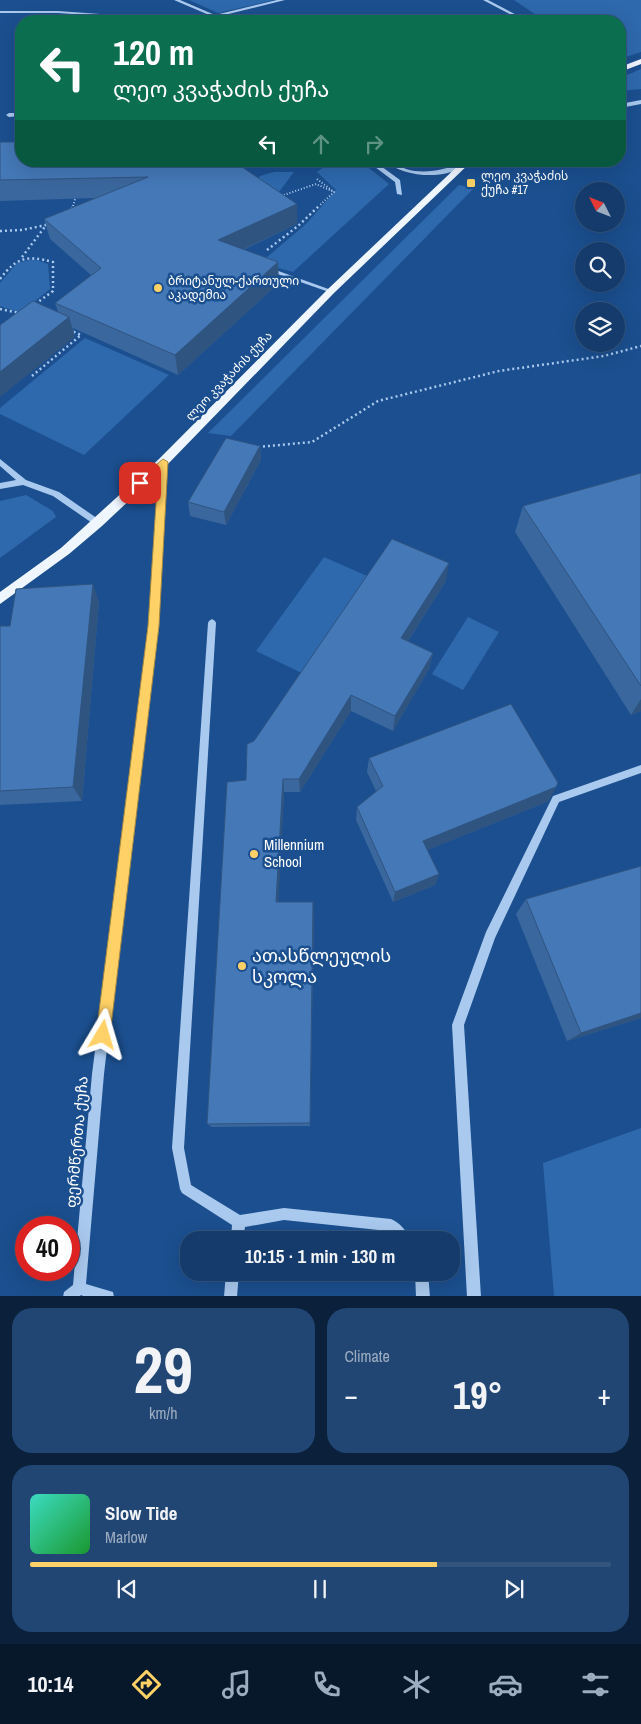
<!DOCTYPE html>
<html lang="en">
<head>
<meta charset="utf-8">
<style>
  :root { --surface:#143b6b; --page:#214673; --text:#f1f3f6; --muted:#9dadc1; --line:#33557e; --accent:#ffd166 }
  body { margin:0; font-family:"Archivo Narrow","Noto Sans Georgian",sans-serif; background:var(--page); color:var(--text); height:100vh; display:flex; flex-direction:column; font-size:19px; white-space:nowrap }
  * { box-sizing:border-box; margin:0 }
  p { font-size:16px; color:var(--muted) }
  .icon { flex:none; width:28px; height:28px; fill:none; stroke:currentColor; stroke-width:2; stroke-linecap:round; stroke-linejoin:round }
  .map { position:relative; height:1296px; overflow:hidden }
  .side { display:flex; flex-direction:column; gap:12px; padding:12px; background:#0b203b; flex:1 }
  .side>* { flex:none }
  .top-card { position:absolute; left:15px; top:15px; width:611px; height:152px; border-radius:20px; box-shadow:0 5px 20px #0002,0 0 0 1px var(--line); background:#0b6e4f; color:#fff; overflow:hidden }
  .needle { width:32px; rotate:312deg }
  .buttons { position:absolute; left:575px; top:182px; display:grid; gap:10px }
  .buttons a { display:grid; place-items:center; width:50px; height:50px; border-radius:50%; background:var(--surface); box-shadow:0 5px 20px #0002,0 0 0 1px var(--line); font-size:25px }
  .speed { position:absolute; left:15px; top:1216px; display:flex; gap:10px; font-size:25px; font-weight:700; text-align:center }
  .speed>* { display:grid; place-content:center; width:65px; height:65px; border-radius:50%; background:var(--surface); box-shadow:0 5px 20px #0002,0 0 0 1px var(--line); line-height:1 }
  .speed .limit { border:8px solid #d22; background:#fff; color:#111 }
  .pin { position:absolute; display:grid; place-items:center; width:42px; height:42px; color:#fff; margin:-21px; border-radius:10px; box-shadow:0 2px 8px #0006 }
  .me { position:absolute; width:55px; margin:-28px; rotate:7deg; stroke-linejoin:round; filter:drop-shadow(0 0 4px #0008) }
  .turn { display:flex; align-items:center; gap:18px; height:105px; padding:0 15px; font-size:22px }
  .turn .icon { width:65px; height:65px; stroke-width:2.5 }
  .turn b { display:block; font-size:35px; line-height:42px }
  .lanes { display:flex; align-items:center; height:48px; padding:0 15px; background:#0003; justify-content:center; gap:25px; direction:ltr }
  .lanes .off { opacity:.35 }
  .big { font-size:38px; font-weight:800; line-height:1.1 }
  .side .widget { flex:1; display:flex; flex-direction:column; justify-content:center; gap:8px; min-width:0; padding:0 18px; border-radius:20px; background:var(--page) }
  .side .dial { align-items:center; gap:0 }
  .dial b { font-size:65px; line-height:1 }
  .song { display:flex; align-items:center; gap:15px }
  .cover { width:60px; height:60px; border-radius:8px; background:linear-gradient(135deg,hsl(170 70% 55%),hsl(130 70% 35%)) }
  .played { height:5px; border-radius:2px; background:linear-gradient(90deg,var(--accent) 70%,var(--line) 70%) }
  .keys { display:flex; justify-content:space-around; direction:ltr }
  .heat { display:flex; justify-content:space-between; align-items:center; font-size:28px; direction:ltr }
  .side .tiles { flex:1; display:grid; gap:12px; grid-template-columns:1fr 1fr }
  .widget:last-child { grid-column:span 2 }
  .trip { position:absolute; left:180px; top:1231px; width:280px; height:50px; border-radius:20px; background:var(--surface); box-shadow:0 5px 20px #0002,0 0 0 1px var(--line); font-weight:800; line-height:50px; text-align:center }
  .menu { display:flex; height:80px; justify-content:space-around; align-items:center; background:#08182b; color:var(--muted) }
  .menu .icon { width:35px; height:35px }
  .menu .on { color:var(--accent) }
  .menu b { font-size:22px; color:var(--text) }
  .map>svg:first-child { display:block }
  .green { fill:#2e69ad }
  .lines { fill:none; stroke-linecap:round; stroke-linejoin:round }
  .minor-tunnel { stroke:#3d69a0; stroke-width:5; stroke-dasharray:5 2.5; stroke-linecap:butt }
  .path-far1 { stroke:#a9c9ee; stroke-width:2; stroke-dasharray:1 2; stroke-linecap:butt }
  .path { stroke:#a9c9ee; stroke-width:2.5; stroke-dasharray:2 3; stroke-linecap:butt }
  .minor { fill:#a9c9ee; fill-rule:evenodd }
  .major { fill:#f0f6ff; fill-rule:evenodd }
  .wall { fill:#3a679d }
  .shaded-wall { fill:#305480 }
  .building { fill:#4478b7; stroke:#305480 }
  .route { fill:#ffd166; stroke:#a68842 }
  .poi-dot { fill:#ffd166; stroke:#1b4f8f; stroke-width:2 }
  .labels { text-anchor:middle; stroke-width:5; stroke-linejoin:round; paint-order:stroke }
  .far-poi-label { font-size:12px; fill:#fff; stroke:#1b4f8f; text-anchor:start }
  .far-street-label { font-size:12px; fill:#fff; stroke:#1b4f8f }
  .poi-label { font-size:15px; fill:#fff; stroke:#1b4f8f; text-anchor:start }
  .street-label { font-size:15px; fill:#fff; stroke:#1b4f8f }
  .near-poi-label { font-size:18px; fill:#fff; stroke:#1b4f8f; text-anchor:start }
</style>
</head>
<body>
<div class="map">
<svg width="641" height="1297" viewBox="0 0 641 1297">
  <rect width="100%" height="100%" fill="#1b4f8f"/>
  <g class="green">
    <polygon points="189,0 274,0 218,13"/>
    <polygon points="514,0 641,0 641,52 620,59 620,21 545,21"/>
    <polygon points="641,69 641,89 620,91 620,78"/>
    <polygon points="365,165 389,184 293,272 260,263 306,224 336,190 317,172 324,167"/>
    <polygon points="274,172 294,172 279,192 253,186 260,176"/>
    <polygon points="459,185 474,188 231,436 208,433"/>
    <polygon points="34,259 48,264 50,289 24,310 17,312 0,306 0,283 17,263"/>
    <polygon points="85,338 169,375 84,455 0,414 0,408"/>
    <polygon points="26,495 53,511 56,517 0,558 0,501"/>
    <polygon points="324,557 374,579 308,676 256,651"/>
    <polygon points="468,617 499,632 463,690 432,674"/>
    <polygon points="641,1128 641,1296 554,1296 543,1163"/>
  </g>
  <g class="lines">
    <polyline class="minor-tunnel" points="309,162 333,161"/>
    <g class="path-far1">
      <polyline points="317,179 334,192 319,206"/>
      <polyline points="281,196 316,184 334,192"/>
      <polyline points="73,206 76,196"/>
    </g>
    <g class="path">
      <polyline points="72,209 73,205"/>
      <polyline points="0,231 22,230 46,225"/>
      <polyline points="267,250 298,226 320,205"/>
      <polyline points="22,257 47,224"/>
      <path d="M0,279C17,257 26,255 53,262V291L34,305"/>
      <polyline points="0,309 19,313"/>
      <polyline points="32,376 81,335 72,331"/>
      <polyline points="258,447 312,442 378,401 499,371 604,356 641,346"/>
    </g>
    <g class="minor">
      <polygon points="174,0 180,0 215,15 277,0 285,0 216,17 142,19 58,13 0,13 0,11 58,11 142,17 209,15"/>
      <polygon points="483,0 488,0 528,21 523,21"/>
      <polygon points="641,100 641,104 620,108 620,104"/>
      <polygon points="21,113 21,116 9,117 6,115 9,113"/>
      <polygon points="284,161 312,162 309,164 227,167 224,165 227,163"/>
      <polygon points="330,161 341,161 338,163"/>
      <polygon points="367,161 374,161 400,180 402,195 397,194 395,182"/>
      <path d="M384,161C393,161 398,166 406,169C426,175 445,169 464,163L467,165C444,180 406,178 384,161Z"/>
      <polygon points="266,268 270,268 334,291 331,293 329,292 266,270"/>
      <polygon points="0,459 26,480 59,492 101,521 102,523 101,525 95,525 53,496 23,485 0,489 0,483 16,480 0,466"/>
      <polygon points="163,459 167,462 157,625 104,1074 86,1284 113,1292 114,1297 85,1297 81,1295 79,1297 63,1297 64,1292 73,1285 92,1074 149,625 159,462"/>
      <path d="M212,619L215,621L216,623L184,1148L191,1185L240,1215L284,1208L391,1219C399,1222 408,1232 411,1240H396L388,1231L284,1220L245,1227L243,1240H231L232,1225L182,1193L180,1189L172,1148L208,623L209,621Z"/>
      <polygon points="641,765 641,773 559,802 495,938 464,1025 481,1297 467,1297 452,1025 486,932 553,796"/>
      <polygon points="226,1272 239,1272 237,1297 224,1297"/>
      <polygon points="415,1272 428,1272 430,1297 416,1297"/>
    </g>
    <g class="major">
      <polygon points="641,59 641,64 620,72 620,67"/>
      <polygon points="463,161 472,161 334,293 167,465 102,526 69,554 0,604 0,592 61,548 159,459 328,289"/>
    </g>
  </g>
  <g class="wall">
    <polygon points="0,142 21,161 182,161 182,162 297,204 297,224 243,250 279,283 178,375 73,328 75,337 58,312 55,303 91,275 50,239 44,219 95,198 0,201"/>
    <polygon points="260,446 261,460 226,525 190,516 188,502"/>
    <polygon points="641,473 641,711 631,715 515,532 523,506"/>
    <polygon points="446,581 408,641 433,653 429,669 393,731 351,711 300,792 284,792 278,902 314,913 310,1126 212,1127 207,1124 246,780 254,741"/>
    <polygon points="99,602 82,801 0,805 0,626 10,626"/>
    <polygon points="369,758 549,801 427,850 439,874 435,885 393,902 356,820 357,807 376,791 367,772"/>
    <polygon points="526,899 641,1018 567,1041 516,914"/>
  </g>
  <g class="shaded-wall">
    <polygon points="177,161 182,161 180,185 177,165"/>
    <polygon points="297,204 297,224 220,260 218,240"/>
    <polygon points="278,262 279,283 178,375 175,355"/>
    <polygon points="69,317 75,337 0,397 0,372"/>
    <polygon points="260,446 261,460 226,525 224,512"/>
    <polygon points="449,563 446,581 399,655 401,638"/>
    <polygon points="93,584 99,602 82,801 73,787"/>
    <polygon points="433,653 429,669 393,731 395,716"/>
    <polygon points="351,695 351,711 300,792 299,779"/>
    <polygon points="641,699 641,711 631,715"/>
    <polygon points="283,779 284,792 278,912 276,902"/>
    <polygon points="556,787 549,801 420,853 423,841"/>
    <polygon points="439,874 435,885 393,902 395,892"/>
    <polygon points="313,902 314,913 310,1126 310,1123"/>
    <polygon points="641,1013 641,1018 567,1041 581,1033"/>
  </g>
  <g class="building">
    <polygon points="0,142 21,142 21,161 177,161 177,165 185,161 233,161 297,204 218,240 278,262 175,355 55,303 101,268 44,219 148,177 0,180"/>
    <polygon points="33,301 69,317 0,372 0,325"/>
    <polygon points="226,438 260,446 224,512 188,502"/>
    <polygon points="641,473 641,686 523,506"/>
    <polygon points="392,539 449,563 401,638 433,653 395,716 351,695 299,779 283,779 276,902 313,902 310,1123 207,1124 227,782 246,780 247,744 254,741"/>
    <polygon points="93,584 73,787 0,791 0,626 10,626 16,589"/>
    <polygon points="511,704 558,783 556,787 423,841 439,874 395,892 357,807 383,786 369,758"/>
    <polygon points="641,866 641,1013 581,1033 526,899"/>
  </g>
  <polygon class="route" points="163,459 168,462 159,626 110,1035 108,1040 103,1043 98,1040 96,1035 148,626 158,473 140,486 135,483"/>
  <g class="poi-dot">
    <rect x="466" y="178" width="10" height="10" rx="2.5"/>
    <circle cx="158" cy="288" r="5"/>
    <circle cx="254" cy="854" r="5"/>
    <circle cx="242" cy="966" r="5"/>
  </g>
  <g class="labels">
    <g class="far-poi-label">
      <text x="481" y="180">ლეო კვაჭაძის<tspan x="481" dy="14">ქუჩა #17</tspan></text>
      <text x="168" y="285">ბრიტანულ-ქართული<tspan x="168" dy="14">აკადემია</tspan></text>
    </g>
    <g class="far-street-label">
      <text transform="translate(229 376) rotate(-46)" y="4">ლეო კვაჭაძის ქუჩა</text>
    </g>
    <g class="poi-label">
      <text x="264" y="850">Millennium<tspan x="264" dy="17">School</tspan></text>
    </g>
    <g class="street-label">
      <text transform="translate(77 1142) rotate(-85)" y="5">ფერმწერთა ქუჩა</text>
    </g>
    <g class="near-poi-label">
      <text x="252" y="962">ათასწლეულის<tspan x="252" dy="21">სკოლა</tspan></text>
    </g>
  </g>
</svg>
<div class="buttons">
<a><svg class="needle" viewBox="-14 -14 28 28"><path d="M0-13l5 13h-10z" fill="#e53935"/><path d="M0 13l5-13h-10z" fill="#9dadc1"/></svg></a>
<a><svg class="icon" aria-label="search" viewBox="0 0 24 24"><circle cx="10" cy="10" r="6"/><path d="M15 15l6 6"/></svg></a>
<a><svg class="icon" aria-label="layers" viewBox="0 0 24 24"><path d="M12 4l9 5-9 5-9-5zM3 14l9 5 9-5"/></svg></a>
</div>
<div class="speed"><div class="limit">40</div></div>
<div class="pin" style="left:140px;top:483px;background:#d93025"><svg class="icon" aria-label="arrive" viewBox="0 0 24 24"><path d="M6 21V4h12l-3 4 3 4H6"/></svg></div>
<svg class="me" style="left:103px;top:1035px" viewBox="-20 -20 40 40"><path d="M0-17L14 15 0 8-14 15z" fill="#ffd166" stroke="#fff" stroke-width="4"/></svg>
<div class="trip">10:15 · 1 min · 130 m</div>
<div class="top-card">
<div class="turn"><svg class="icon" aria-label="left" viewBox="0 0 24 24"><path d="M17 20v-9H6M10 6l-5 5 5 5"/></svg><div><b>120 m</b>ლეო კვაჭაძის ქუჩა</div></div>
<div class="lanes"><svg class="icon" aria-label="left" viewBox="0 0 24 24"><path d="M17 20v-9H6M10 6l-5 5 5 5"/></svg><svg class="icon off" aria-label="ahead" viewBox="0 0 24 24"><path d="M12 20V5M6 11l6-6 6 6"/></svg><svg class="icon off" aria-label="right" viewBox="0 0 24 24"><path d="M7 20v-9h11M14 6l5 5-5 5"/></svg></div>
</div>
</div>
<section class="side">
<div class="tiles">
<div class="widget dial"><b>29</b><p>km/h</p></div>
<div class="widget"><p>Climate</p>
<div class="heat"><a>−</a><b class="big">19°</b><a>+</a></div>
</div>
<div class="widget">
<div class="song"><i class="cover"></i><div><b>Slow Tide</b><p>Marlow</p></div></div>
<div class="played"></div>
<div class="keys"><svg class="icon" aria-label="previous" viewBox="0 0 24 24"><path d="M18 5L8 12l10 7zM5 5v14"/></svg><svg class="icon" aria-label="pause" viewBox="0 0 24 24"><path d="M8 5v14M16 5v14"/></svg><svg class="icon" aria-label="next" viewBox="0 0 24 24"><path d="M6 5l10 7-10 7zM19 5v14"/></svg></div>
</div>
</div>
</section>
<nav class="menu">
<b>10:14</b>
<svg class="icon on" aria-label="directions" viewBox="0 0 24 24"><path d="M12 3l9 9-9 9-9-9zM9 14v-3h6M13 9l2 2-2 2"/></svg>
<svg class="icon" aria-label="music" viewBox="0 0 24 24"><path d="M9 18V5l10-2v13"/><circle cx="6" cy="18" r="3"/><circle cx="16" cy="16" r="3"/></svg>
<svg class="icon" aria-label="phone" viewBox="0 0 24 24"><path d="M5 4h4l2 5-3 2q2 4 5 5l2-3 5 2v4C11 20 4 13 5 4z"/></svg>
<svg class="icon" aria-label="climate" viewBox="0 0 24 24"><path d="M12 3v18M4 7l16 10M4 17L20 7"/></svg>
<svg class="icon" aria-label="car" viewBox="0 0 24 24"><path d="M5 17H2v-5l4-1 3-4h7l3 4 3 1v5h-3M9 17h6M6 11h13"/><circle cx="7" cy="17" r="2"/><circle cx="17" cy="17" r="2"/></svg>
<svg class="icon" aria-label="filters" viewBox="0 0 24 24"><path d="M4 7h16M4 17h16"/><circle cx="9" cy="7" r="2"/><circle cx="15" cy="17" r="2"/></svg>
</nav>
</body>
</html>
